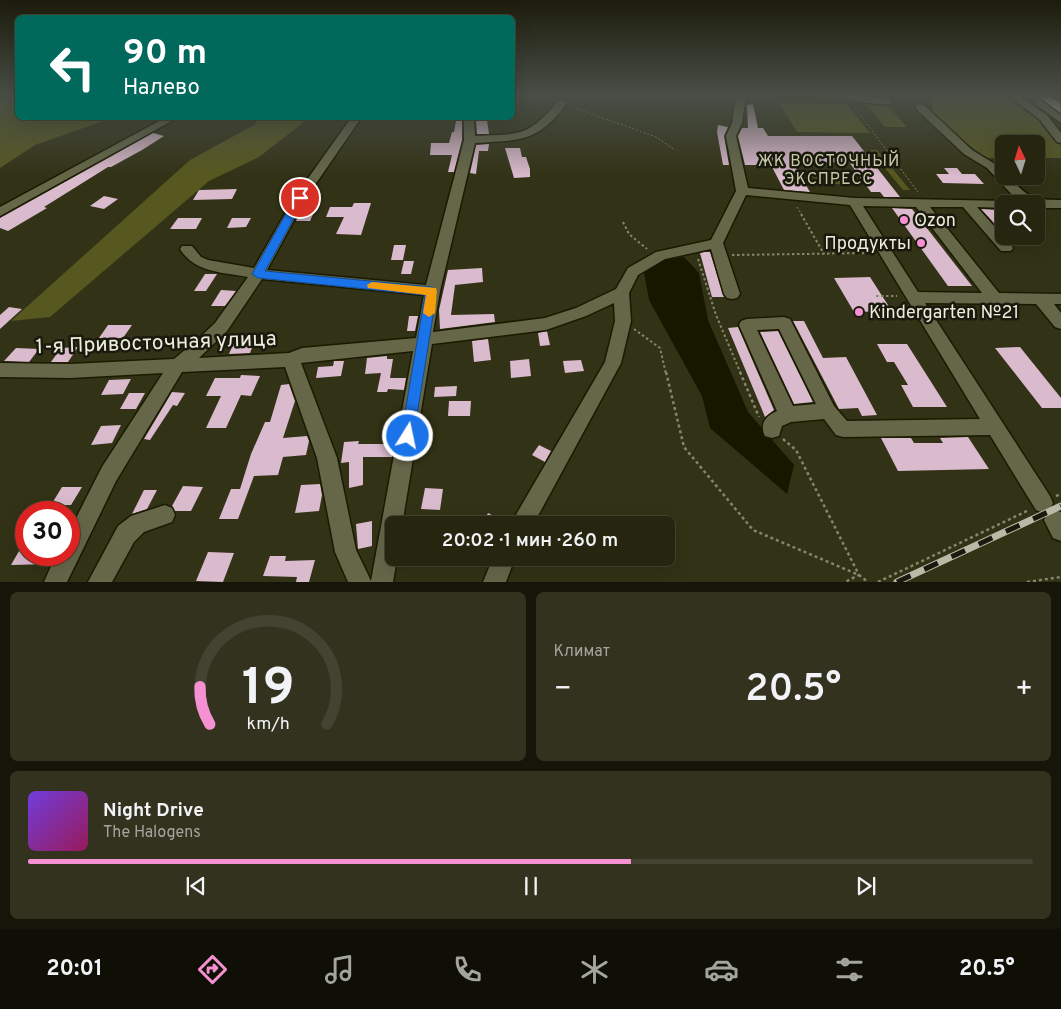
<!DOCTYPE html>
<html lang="ru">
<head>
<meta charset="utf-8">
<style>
  :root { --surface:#262610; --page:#32321e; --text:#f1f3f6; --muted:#a4a59f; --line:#424330; --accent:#f591d2 }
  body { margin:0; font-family:Overpass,sans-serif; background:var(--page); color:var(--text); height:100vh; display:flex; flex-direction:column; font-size:19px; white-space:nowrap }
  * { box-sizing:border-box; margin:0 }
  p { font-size:16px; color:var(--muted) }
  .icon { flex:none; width:28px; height:28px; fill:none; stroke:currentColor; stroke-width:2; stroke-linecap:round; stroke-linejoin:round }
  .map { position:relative; height:582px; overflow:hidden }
  .panel { display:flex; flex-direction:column; gap:10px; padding:10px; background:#151509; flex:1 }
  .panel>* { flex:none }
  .top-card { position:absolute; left:15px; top:15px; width:500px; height:105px; border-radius:8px; box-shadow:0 5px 20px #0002,0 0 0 1px var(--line); background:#00695c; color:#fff; overflow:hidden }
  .needle { width:32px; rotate:356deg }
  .buttons { position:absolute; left:995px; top:135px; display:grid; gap:10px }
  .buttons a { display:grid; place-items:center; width:50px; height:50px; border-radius:8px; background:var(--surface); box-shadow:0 5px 20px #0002,0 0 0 1px var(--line); font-size:25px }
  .speed { position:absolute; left:15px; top:501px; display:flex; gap:10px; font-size:25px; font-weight:700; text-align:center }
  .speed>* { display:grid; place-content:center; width:65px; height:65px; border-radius:50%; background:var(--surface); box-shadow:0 5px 20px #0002,0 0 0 1px var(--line); line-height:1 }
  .speed .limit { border:8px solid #d22; background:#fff; color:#111 }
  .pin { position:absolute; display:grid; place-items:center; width:42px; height:42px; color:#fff; margin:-21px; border:2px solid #fff; border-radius:50%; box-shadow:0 1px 5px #0007 }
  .me { position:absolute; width:55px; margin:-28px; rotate:10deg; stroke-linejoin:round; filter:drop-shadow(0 0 4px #0008) }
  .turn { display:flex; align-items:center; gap:18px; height:105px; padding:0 25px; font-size:22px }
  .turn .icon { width:65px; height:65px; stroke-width:2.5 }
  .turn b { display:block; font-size:35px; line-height:42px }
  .big { font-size:38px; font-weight:600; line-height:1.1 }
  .panel .card { flex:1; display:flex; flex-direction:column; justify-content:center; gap:8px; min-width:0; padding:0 18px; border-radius:8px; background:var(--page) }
  .panel .dial { align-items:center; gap:0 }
  .dial svg { height:130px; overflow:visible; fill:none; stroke:var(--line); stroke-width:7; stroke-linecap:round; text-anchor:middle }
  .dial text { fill:var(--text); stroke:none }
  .song { display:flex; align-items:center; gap:15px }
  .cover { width:60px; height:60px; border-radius:8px; background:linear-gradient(135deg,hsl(260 70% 55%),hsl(330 70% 35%)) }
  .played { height:5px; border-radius:2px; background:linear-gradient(90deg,var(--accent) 60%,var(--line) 60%) }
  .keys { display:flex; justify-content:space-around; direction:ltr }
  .heat { display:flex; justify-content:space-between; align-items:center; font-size:28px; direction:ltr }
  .panel .tiles { flex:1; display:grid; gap:10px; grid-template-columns:1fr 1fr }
  .card:last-child { grid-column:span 2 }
  .trip { position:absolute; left:385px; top:516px; width:290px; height:50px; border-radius:8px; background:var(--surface); box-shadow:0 5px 20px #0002,0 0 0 1px var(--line); font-weight:600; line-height:50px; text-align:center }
  .dock { display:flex; height:80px; justify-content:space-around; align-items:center; background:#0f0f06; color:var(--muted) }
  .dock .icon { width:35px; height:35px }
  .dock .current { color:var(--accent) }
  .dock b { font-size:22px; color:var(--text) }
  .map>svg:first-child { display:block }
  .green { fill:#57581f }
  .water { fill:#171700 }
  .building { fill:#dabacd }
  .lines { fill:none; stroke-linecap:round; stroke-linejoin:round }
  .minor-casing { stroke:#1a1a01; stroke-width:3 }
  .path-far2 { stroke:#86866f; stroke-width:1; stroke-dasharray:2 2; stroke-linecap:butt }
  .path-far1 { stroke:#86866f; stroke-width:2; stroke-dasharray:2.5 2.5; stroke-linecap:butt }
  .path { stroke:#86866f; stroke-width:2.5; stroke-dasharray:3 3; stroke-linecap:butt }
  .minor { fill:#666749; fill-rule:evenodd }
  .rail-casing { stroke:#babba7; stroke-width:7 }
  .rail { stroke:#19190d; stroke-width:5; stroke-dasharray:15; stroke-linecap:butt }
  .route { fill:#1a73e8; stroke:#114b97 }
  .slow { fill:#f59e0b }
  .poi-dot { fill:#f591d2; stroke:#19190d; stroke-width:2 }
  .labels { text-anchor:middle; stroke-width:5; stroke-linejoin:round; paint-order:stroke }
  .far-neighbourhood-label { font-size:16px; letter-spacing:1px; fill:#c8caa9; stroke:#19190d }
  .poi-label { font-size:18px; fill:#eceddc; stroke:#19190d; text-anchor:start }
  .near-street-label { font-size:21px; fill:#eceddc; stroke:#19190d }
</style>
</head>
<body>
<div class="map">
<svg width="1061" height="582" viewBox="0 0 1061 582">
  <rect width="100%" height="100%" fill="#323216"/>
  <g class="green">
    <polygon points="930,95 1014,95 1061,133 1061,158 1036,158 1036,144 1004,144 1004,158 986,158 935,119"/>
    <polygon points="17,97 18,118 112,118 35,145 0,168 0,100"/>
    <polygon points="779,103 847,104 870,133 797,132"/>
    <polygon points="866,104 887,105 907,127 885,127"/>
    <polygon points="259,118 309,118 259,157 209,181 50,317 11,321 190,160 254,125"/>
    <polygon points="870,150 877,150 910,190 903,190"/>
    <polygon points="843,172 851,184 817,184 810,173"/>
  </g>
  <polygon class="water" points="684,257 699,273 708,320 748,412 794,465 787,494 710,428 702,396 649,300 644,272 658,261"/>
  <g class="building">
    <polygon points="1036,97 1050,97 1060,102 1061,113"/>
    <polygon points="753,104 758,128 763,128 768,136 852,136 900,197 884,197 880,192 871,192 849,162 793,163 810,192 784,190 771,165 745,165 738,136 742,128 748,128 747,105"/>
    <polygon points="487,120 489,134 477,134 476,121"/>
    <polygon points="456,121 462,121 462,140 454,172 448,172 452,155 430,155 431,143 449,143 452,132 454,132"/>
    <polygon points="718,125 728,127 724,136 729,165 723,165 717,132"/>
    <polygon points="153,133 164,136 142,150 111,167 108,167 44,207 47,208 8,231 0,228 0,218"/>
    <polygon points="489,144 488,151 479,151 476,174 470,173 476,145"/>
    <polygon points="505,148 520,148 522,157 526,157 530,169 530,177 514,178"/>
    <polygon points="944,168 957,168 962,174 975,174 984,184 943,183 936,174 949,174"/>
    <polygon points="237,189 232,199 193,200 199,190"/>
    <polygon points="104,196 118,199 104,209 90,206"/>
    <polygon points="354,203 371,203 361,235 336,234 344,217 326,217 330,207 352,207"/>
    <polygon points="892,208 912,209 972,286 948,286"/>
    <polygon points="981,209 997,210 1004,216 1004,234"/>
    <polygon points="301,211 314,212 310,221 296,221"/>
    <polygon points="178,218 202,218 196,229 170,229"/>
    <polygon points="232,218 251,218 246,227 227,228"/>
    <polygon points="394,245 406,245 403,260 391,260"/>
    <polygon points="704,252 710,252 724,297 712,297 700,253"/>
    <polygon points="404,261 414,261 411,274 401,274"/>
    <polygon points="482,268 483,282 455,285 451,315 494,314 495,322 440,329 439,310 448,270"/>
    <polygon points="205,274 217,274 206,291 194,291"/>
    <polygon points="870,277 886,302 892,311 854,312 834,278"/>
    <polygon points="221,290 236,291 225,306 211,306"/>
    <polygon points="9,307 22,309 0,329 0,315"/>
    <polygon points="409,316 418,316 415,331 407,331"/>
    <polygon points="793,321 804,321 823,358 846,357 877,415 862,416 858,408 839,409"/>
    <polygon points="108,325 132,325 123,338 99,338"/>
    <polygon points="738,327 774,410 765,417 728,328"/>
    <polygon points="547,331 550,345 540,346 538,333"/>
    <polygon points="778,331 813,402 794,404 760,332"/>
    <polygon points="256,337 250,353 229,354 236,338"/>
    <polygon points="488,339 491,360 474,362 472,341"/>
    <polygon points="877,344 907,344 947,407 913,407 901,385 908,385 894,362 887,362"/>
    <polygon points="78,347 68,362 51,362 61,348"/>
    <polygon points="1020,347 1061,398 1061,408 1042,408 995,348"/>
    <polygon points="16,348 39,349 29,362 4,361"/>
    <polygon points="387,356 387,359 393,359 390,378 406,378 404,390 388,389 387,392 377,392 381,373 365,374 367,358"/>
    <polygon points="529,359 531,376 511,378 510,361"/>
    <polygon points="581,360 584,371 565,373 563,361"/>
    <polygon points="334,361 344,361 341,376 316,378 318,367 333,366"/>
    <polygon points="241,375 260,376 251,396 241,395 226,428 206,428 221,396 206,396 215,378 240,378"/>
    <polygon points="131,379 123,394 101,395 109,380"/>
    <polygon points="289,384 295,401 283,438 307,436 309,441 306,455 283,457 278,475 254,476 238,519 219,519 231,489 240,489 251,454 265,422 270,422 281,385"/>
    <polygon points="457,386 456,396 434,397 435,387"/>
    <polygon points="172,392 185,393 177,406 173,405 150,440 144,439"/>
    <polygon points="129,393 145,393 136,409 120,409"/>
    <polygon points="449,401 471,401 470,416 448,416"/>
    <polygon points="121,425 112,443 91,445 101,426"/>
    <polygon points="968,437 989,469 898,471 881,438 911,438 914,443 943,443 940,438"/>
    <polygon points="359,441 358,444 394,444 392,457 363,457 363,485 349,488 349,462 341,463 344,442"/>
    <polygon points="539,445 551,451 545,462 532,455"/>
    <polygon points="320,484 322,495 319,511 295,513 301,485"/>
    <polygon points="183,486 203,487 191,511 175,511 172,506"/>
    <polygon points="62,487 82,487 71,505 51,505"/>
    <polygon points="425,488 443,489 440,510 421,509"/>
    <polygon points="144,490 157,490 147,509 132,514"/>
    <polygon points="488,513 509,524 508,525 482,525"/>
    <polygon points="372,521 372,546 358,549 356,524"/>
    <polygon points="26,539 26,555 54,555 50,564 11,565"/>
    <polygon points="208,552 234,553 223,582 196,581"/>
    <polygon points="270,556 286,556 285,561 315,560 309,582 296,582 297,577 263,576"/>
  </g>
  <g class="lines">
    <defs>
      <g id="minor">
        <path d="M736,95H746L742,123L736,136L748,188L854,198L1009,201L1010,204H1004V208L977,207L1011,245L1013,248L1011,251H1001L963,207H930L999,293L1061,294V304H1054L1061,313V329L1055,327L1036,304L925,303L1050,496L1053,503L1050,510L1043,513L1036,510L990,435L843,437L836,435L824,419L791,422L782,426L779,436L772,438L765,436C759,423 766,416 777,411L739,325L741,321L747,319L784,317L790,319L834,406L847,421L980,419L850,205L746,195L723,243L740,294L737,298L732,299L727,298L724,294L711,249L665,259L638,275L629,293L631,321L621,363L533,525H510L605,362L615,321L614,303L586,316L546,330L432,344L402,525H394V558H397L393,582H348L335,552L317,458L285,367L182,372L116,481L67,582H44L56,555H69V532L102,467L163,373L70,378L0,377V363L70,364L174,359L196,341L215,323L248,277C222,272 195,273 180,249L182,246H192L201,257L208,260L254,268L294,198L351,118H361L306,198L267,270L426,285L464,140V118H474L475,136C521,134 528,137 558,101L562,100L567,103C538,143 520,140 475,143L440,291L433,332L545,318L576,308L616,289L628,268L656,252L711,240L736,191L726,136L732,123ZM863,206L916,207L982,293L918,292ZM262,279L424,295L416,338L302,348L289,353L199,358L227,331ZM779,329L816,404L793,406L757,330ZM413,351L371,581L356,550L337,458L301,363Z"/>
        <polygon points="846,95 888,99 893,102 888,105 853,101 849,100"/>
        <polygon points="1007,95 1018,95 1047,115 1061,133 1061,143 1057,142 1039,119"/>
        <polygon points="1051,95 1061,95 1061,101"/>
        <polygon points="1039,99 1061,115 1061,123 1035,104 1035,100"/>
        <path d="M920,104L924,105L972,150L995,164L1004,172V176H1008C1028,197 1031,200 1061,200V208H1036V204H1025L1015,198L987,168L964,154L916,109V105Z"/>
        <polygon points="165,118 177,118 0,216 0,207"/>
        <polygon points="165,505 172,508 175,515 172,522 144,532 134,542 112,582 88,582 118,526 131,516"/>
        <polygon points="1054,510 1061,512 1061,541 1053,538 1044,520 1047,513"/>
        <polygon points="493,558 515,558 506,582 483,582"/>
      </g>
    </defs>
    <use href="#minor" class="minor-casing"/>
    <g class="path-far2">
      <polyline points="572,107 656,137 675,150"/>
      <polyline points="855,108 918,192"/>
      <polyline points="797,207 802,215"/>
    </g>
    <g class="path-far1">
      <polyline points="801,214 824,254"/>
      <polyline points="623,222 629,234 647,249"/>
      <polyline points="732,255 873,253"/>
      <polyline points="698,259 716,315 741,374"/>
      <polyline points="876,296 897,296"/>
      <polyline points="634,329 660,348 666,374"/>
    </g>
    <g class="path">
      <polyline points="666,372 684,447 753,530 859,575 868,582"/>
      <polyline points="740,372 759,417"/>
      <polyline points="783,439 796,450 859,575 845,582"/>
      <polyline points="1056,496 1061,494"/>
      <polyline points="878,582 1029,510"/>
      <polyline points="1027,582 1061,577"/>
    </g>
    <use href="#minor" class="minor"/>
    <defs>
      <polyline id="rail" points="897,582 1061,506"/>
    </defs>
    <use href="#rail" class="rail-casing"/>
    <use href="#rail" class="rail"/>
  </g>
  <linearGradient id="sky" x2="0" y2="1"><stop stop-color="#1c1c0c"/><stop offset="0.54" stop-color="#494f47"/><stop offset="1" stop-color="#494f47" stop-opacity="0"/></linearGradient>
  <rect width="1061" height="176" fill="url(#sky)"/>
  <polygon class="route" points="300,195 305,198 265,271 432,287 437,291 413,440 408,442 403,440 401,436 425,295 258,278 252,274 295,198"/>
  <polygon class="slow" points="372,282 436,288 437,291 435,313 429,317 423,313 426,295 368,288 367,285"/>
  <g class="poi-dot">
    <circle cx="904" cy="220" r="5"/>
    <circle cx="921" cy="243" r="5"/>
    <circle cx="859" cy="312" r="5"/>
  </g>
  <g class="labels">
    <g class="far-neighbourhood-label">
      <text x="829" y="166">ЖК ВОСТОЧНЫЙ<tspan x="829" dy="18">ЭКСПРЕСС</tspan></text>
    </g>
    <g class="poi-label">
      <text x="914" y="226">Ozon</text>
      <text x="911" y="249" text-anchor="end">Продукты</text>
      <text x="869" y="318">Kindergarten №21</text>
    </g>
    <g class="near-street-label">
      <text transform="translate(156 342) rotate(-2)" y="7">1-я Привосточная улица</text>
    </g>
  </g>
</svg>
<div class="buttons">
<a><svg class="needle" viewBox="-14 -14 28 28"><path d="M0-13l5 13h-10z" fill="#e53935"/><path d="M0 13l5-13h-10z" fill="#a4a59f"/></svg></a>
<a><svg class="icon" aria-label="search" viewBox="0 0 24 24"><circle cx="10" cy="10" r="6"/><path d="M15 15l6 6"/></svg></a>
</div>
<div class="speed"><div class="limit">30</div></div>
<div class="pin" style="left:300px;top:198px;background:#d93025"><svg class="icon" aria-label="arrive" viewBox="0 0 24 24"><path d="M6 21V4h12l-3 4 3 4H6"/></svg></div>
<svg class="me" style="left:408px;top:436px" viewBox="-20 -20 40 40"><circle r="17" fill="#1a73e8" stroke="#fff" stroke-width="3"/><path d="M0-11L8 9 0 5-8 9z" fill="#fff"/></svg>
<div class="trip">20:02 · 1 мин · 260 m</div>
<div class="top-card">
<div class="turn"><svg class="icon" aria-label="left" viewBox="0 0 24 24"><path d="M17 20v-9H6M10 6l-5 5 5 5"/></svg><div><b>90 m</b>Налево</div></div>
</div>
</div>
<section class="panel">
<div class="tiles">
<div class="card dial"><svg viewBox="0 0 100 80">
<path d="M14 69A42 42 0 1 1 86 69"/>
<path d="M14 69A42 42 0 0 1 8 46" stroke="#f591d2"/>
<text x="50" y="56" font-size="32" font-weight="700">19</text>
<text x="50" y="72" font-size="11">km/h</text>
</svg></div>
<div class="card"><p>Климат</p>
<div class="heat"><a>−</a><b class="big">20.5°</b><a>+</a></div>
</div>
<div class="card">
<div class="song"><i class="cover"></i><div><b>Night Drive</b><p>The Halogens</p></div></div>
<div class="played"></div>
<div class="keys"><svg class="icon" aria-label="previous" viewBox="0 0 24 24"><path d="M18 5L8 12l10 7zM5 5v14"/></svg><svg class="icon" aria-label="pause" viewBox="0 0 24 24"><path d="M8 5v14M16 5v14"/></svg><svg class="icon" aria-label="next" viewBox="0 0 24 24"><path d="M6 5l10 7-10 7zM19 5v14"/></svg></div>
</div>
</div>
</section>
<nav class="dock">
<b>20:01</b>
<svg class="icon current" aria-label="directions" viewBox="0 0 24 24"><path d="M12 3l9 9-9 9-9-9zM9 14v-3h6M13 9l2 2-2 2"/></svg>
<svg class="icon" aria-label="music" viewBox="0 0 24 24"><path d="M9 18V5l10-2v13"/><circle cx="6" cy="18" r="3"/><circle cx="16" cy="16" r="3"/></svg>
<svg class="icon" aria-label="phone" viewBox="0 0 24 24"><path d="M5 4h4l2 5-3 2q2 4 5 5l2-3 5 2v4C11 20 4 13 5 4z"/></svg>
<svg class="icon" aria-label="climate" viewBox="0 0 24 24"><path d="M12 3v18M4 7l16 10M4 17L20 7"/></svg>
<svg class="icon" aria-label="car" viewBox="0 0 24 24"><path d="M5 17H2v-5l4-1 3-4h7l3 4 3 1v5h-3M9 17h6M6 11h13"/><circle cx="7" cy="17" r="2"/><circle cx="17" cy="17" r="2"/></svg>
<svg class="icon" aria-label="filters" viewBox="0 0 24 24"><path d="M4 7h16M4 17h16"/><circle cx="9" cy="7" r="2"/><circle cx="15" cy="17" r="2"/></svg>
<b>20.5°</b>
</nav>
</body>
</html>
